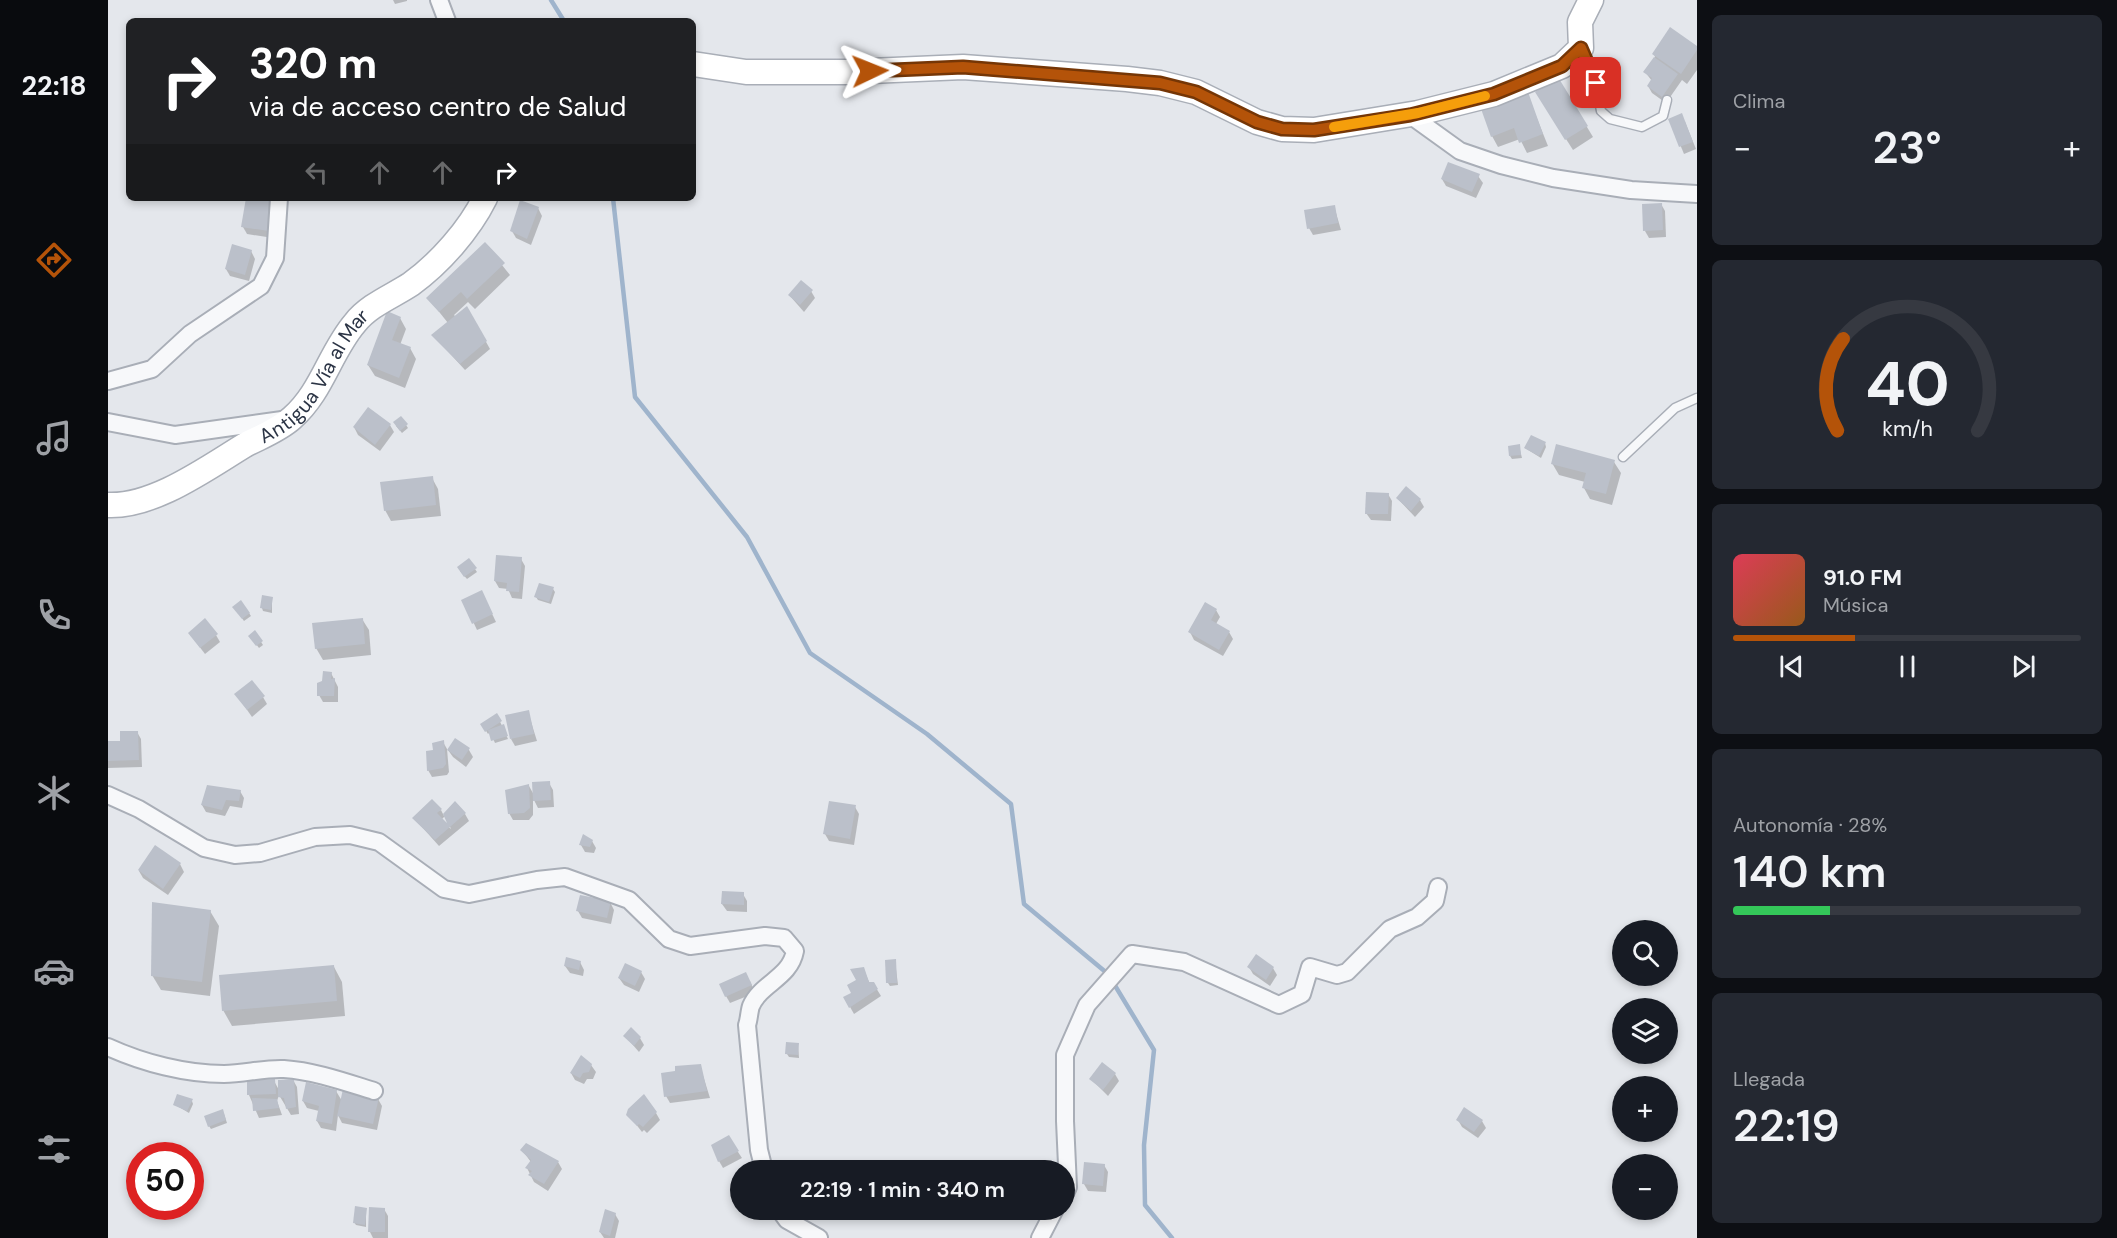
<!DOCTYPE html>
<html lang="es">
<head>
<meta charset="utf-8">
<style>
  :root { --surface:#171b24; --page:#242831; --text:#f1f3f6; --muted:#9ea1a6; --line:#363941; --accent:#b45309 }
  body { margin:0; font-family:"DM Sans",sans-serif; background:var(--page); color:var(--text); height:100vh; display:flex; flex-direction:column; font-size:22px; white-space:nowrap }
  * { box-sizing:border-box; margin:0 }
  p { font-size:20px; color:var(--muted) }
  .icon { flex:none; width:33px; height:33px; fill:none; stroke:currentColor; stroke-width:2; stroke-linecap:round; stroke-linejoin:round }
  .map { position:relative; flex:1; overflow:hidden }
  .drawer { display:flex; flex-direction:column; gap:15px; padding:15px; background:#0d0f14; width:420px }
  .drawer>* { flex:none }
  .hud { position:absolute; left:18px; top:18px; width:570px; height:183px; border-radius:9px; box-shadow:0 3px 9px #0003; background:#202124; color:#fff; overflow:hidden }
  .controls { position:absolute; left:1504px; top:920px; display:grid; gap:12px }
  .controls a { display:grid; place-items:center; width:66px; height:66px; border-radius:50%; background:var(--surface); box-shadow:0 3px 9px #0003; font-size:30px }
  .speed { position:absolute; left:18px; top:1142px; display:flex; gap:12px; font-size:30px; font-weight:700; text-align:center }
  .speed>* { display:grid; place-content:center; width:78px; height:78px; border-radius:50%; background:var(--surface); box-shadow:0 3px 9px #0003; line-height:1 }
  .speed .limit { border:9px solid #d22; background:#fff; color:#111 }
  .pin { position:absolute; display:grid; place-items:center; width:51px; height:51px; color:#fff; margin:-26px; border-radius:12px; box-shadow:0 3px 9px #0006 }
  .me { position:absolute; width:66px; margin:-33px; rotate:88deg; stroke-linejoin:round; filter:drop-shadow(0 0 4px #0008) }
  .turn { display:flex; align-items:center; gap:21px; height:126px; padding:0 24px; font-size:27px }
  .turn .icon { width:78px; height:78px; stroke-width:2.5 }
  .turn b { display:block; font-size:42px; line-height:51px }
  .lanes { display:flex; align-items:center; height:57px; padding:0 24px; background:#0003; justify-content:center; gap:30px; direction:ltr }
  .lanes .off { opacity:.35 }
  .big { font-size:45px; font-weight:600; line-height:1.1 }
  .drawer .tile { flex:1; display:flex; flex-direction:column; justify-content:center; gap:9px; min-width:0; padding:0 21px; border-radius:9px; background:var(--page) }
  .drawer .dial { align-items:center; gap:0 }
  .dial svg { height:156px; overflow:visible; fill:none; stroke:var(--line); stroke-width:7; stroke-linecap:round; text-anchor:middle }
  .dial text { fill:var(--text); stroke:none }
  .song { display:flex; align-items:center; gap:18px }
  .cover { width:72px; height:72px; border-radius:9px; background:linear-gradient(135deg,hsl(350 70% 55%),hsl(30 70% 35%)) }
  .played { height:6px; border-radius:3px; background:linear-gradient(90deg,var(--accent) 35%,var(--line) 35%) }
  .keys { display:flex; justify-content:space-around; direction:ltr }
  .heat { display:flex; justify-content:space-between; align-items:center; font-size:33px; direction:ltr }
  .charge { height:9px; border-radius:4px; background:linear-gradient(90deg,#34c759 28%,var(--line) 0) }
  .trip { position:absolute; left:622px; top:1160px; width:345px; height:60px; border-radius:30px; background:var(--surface); box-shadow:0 3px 9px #0003; font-weight:600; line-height:60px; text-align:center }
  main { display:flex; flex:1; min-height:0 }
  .dock { display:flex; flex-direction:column; width:108px; justify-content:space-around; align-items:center; background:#090b0e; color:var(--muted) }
  .dock .icon { width:42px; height:42px }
  .dock .active { color:var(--accent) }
  .dock b { font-size:27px; color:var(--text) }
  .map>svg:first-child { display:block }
  .shadow { fill:#0003; fill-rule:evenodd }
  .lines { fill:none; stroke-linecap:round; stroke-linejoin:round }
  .stream { stroke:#9fb4cc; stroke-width:4.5 }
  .building { fill:#bbc0ca }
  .service-casing { stroke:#a9aeb7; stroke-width:11 }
  .minor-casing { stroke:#a9aeb7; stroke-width:20 }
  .secondary-casing { stroke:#a9aeb7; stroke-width:27 }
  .service { stroke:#f7f8fa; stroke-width:8 }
  .minor { stroke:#f7f8fa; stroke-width:16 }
  .secondary { stroke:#fff; stroke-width:24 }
  .route-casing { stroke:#753606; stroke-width:15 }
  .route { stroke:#b45309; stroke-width:10 }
  .slow { stroke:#f59e0b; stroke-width:10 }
  .labels { text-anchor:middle; stroke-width:4.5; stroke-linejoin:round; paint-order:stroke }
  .street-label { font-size:20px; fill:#2b3445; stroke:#f4f6f9 }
</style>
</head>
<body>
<main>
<nav class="dock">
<b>22:18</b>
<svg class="icon active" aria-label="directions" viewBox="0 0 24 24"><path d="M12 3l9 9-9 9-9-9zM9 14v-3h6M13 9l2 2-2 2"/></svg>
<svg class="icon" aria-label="music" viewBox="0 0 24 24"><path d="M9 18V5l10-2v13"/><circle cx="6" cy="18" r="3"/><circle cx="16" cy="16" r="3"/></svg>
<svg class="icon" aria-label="phone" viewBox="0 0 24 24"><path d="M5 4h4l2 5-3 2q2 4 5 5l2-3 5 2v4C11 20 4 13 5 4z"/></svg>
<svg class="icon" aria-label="climate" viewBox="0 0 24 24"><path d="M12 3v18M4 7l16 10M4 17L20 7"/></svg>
<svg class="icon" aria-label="car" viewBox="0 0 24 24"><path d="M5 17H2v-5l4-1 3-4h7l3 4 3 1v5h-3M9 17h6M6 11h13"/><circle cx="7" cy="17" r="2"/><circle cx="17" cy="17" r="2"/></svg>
<svg class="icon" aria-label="filters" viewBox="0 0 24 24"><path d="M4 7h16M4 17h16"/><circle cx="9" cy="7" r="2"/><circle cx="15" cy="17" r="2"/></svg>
</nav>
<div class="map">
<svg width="1589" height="1238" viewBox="0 0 1589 1238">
  <rect width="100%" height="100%" fill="#e4e7ec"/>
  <g class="shadow">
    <polygon points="285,0 299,0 299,1 287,4"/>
    <polygon points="1589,47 1589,70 1579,84 1574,80 1558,103 1544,93 1540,86 1544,81 1537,72 1547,57 1546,54"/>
    <polygon points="1450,79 1485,137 1465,150 1435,103"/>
    <polygon points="1418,91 1440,146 1419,153 1412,139 1390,147 1384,136"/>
    <polygon points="1562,120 1577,122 1588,149 1576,154"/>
    <polygon points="1370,176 1375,183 1368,198 1338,186 1334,179"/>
    <polygon points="140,198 165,238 139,234 135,227"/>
    <polygon points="1553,204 1557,211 1558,237 1541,238 1537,231"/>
    <polygon points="1226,206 1233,230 1205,235 1201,228"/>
    <polygon points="430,208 434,216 423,245 408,238 404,231"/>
    <polygon points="377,244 402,275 367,309 360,302 346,315 348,317 359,308 382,349 357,370 325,335 340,323 320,298"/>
    <polygon points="143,251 147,259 141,281 122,276 118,269"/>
    <polygon points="703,291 707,298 696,312 682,296"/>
    <polygon points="292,318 298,329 292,345 302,348 308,359 297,388 267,376 260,365"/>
    <polygon points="282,425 286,432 272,451 250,435 246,427"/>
    <polygon points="298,425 300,428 294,433 288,426"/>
    <polygon points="1437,443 1438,447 1433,458 1417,448"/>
    <polygon points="1411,446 1414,458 1404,459 1402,456"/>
    <polygon points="1506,462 1513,473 1504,505 1482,499 1476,488 1477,482 1451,475 1444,463"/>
    <polygon points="324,478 330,489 333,516 283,521 277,510"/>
    <polygon points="1280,494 1284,501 1283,521 1263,520 1258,513"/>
    <polygon points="1290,499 1312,500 1316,507 1307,517"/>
    <polygon points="413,559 417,566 414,599 404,598 400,589 391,588 387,581"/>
    <polygon points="367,569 369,572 359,579 352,571"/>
    <polygon points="445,589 447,592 443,604 430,600 428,597"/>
    <polygon points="164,598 164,613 155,611 154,608"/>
    <polygon points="377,599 388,622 369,630 355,600"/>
    <polygon points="128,610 141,613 143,616 136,621"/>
    <polygon points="1108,610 1112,617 1108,624 1121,632 1125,639 1115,656 1086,640 1082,632"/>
    <polygon points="254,619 261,630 263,655 215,660 208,648"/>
    <polygon points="147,632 155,645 151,648 142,636"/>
    <polygon points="81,633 108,635 112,642 97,654"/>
    <polygon points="223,673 230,687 230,702 215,702 211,695"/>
    <polygon points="128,694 155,697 159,704 144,717"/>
    <polygon points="420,712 429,741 407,746 403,739"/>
    <polygon points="389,715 400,739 387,743 382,732 380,734 374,724"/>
    <polygon points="29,732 33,739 34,767 0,768 0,743 14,742"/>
    <polygon points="348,740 361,750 365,757 358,767 345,757 340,750"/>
    <polygon points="335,742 339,749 341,772 339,775 324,777 320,770"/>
    <polygon points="441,783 445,790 446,807 430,808 425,798 425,815 421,820 405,820 401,813 421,786 426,795"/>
    <polygon points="132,791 136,798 134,808 122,806 117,816 98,812 94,805"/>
    <polygon points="747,807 751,814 746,845 721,841 717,834"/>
    <path d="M333,810L336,816L357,814L361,821L331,846L306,818ZM337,816L343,829L333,820Z"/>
    <polygon points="484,841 488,848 486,853 477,852 473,845"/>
    <polygon points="72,864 76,872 60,895 35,878 31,871"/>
    <polygon points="635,894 639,901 639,912 619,911 614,904"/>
    <polygon points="502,902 506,910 503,924 474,918 470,911"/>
    <polygon points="102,911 111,926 102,996 53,990 44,975"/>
    <polygon points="787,961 790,985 782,986 780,983"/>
    <polygon points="472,962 476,970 475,976 462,973 457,966"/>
    <polygon points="226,967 234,982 237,1016 124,1026 115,1010"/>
    <polygon points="1141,967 1165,968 1169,975 1162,986 1145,974"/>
    <polygon points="755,968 762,984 765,983 773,996 746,1014 737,998 745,993"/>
    <polygon points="533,972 537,979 531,992 516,985 511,978"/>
    <polygon points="642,981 647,993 622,1003 618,996"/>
    <polygon points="517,1036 532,1038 536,1045 531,1052"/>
    <polygon points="690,1045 691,1058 681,1057 679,1054"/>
    <polygon points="483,1065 488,1072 485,1079 479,1079 476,1084 467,1080 463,1073"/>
    <polygon points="592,1066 602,1098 562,1103 558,1096"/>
    <polygon points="1007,1074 1011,1081 1000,1096 983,1079"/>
    <polygon points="185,1080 189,1087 191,1114 183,1115 171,1095 169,1101 174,1115 151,1118 141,1095 166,1081 171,1090"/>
    <polygon points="228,1091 234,1101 270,1099 274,1106 269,1130 234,1123 230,1115 228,1131 213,1128 209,1121 211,1111 199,1108 195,1101"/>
    <polygon points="84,1101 85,1104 81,1113 66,1104"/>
    <polygon points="548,1113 552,1120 539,1133 536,1130 534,1132 520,1114"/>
    <polygon points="116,1114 119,1123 103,1129 101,1126"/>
    <polygon points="1350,1120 1374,1121 1378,1128 1370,1138 1354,1127"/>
    <polygon points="620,1137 634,1158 615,1168 611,1161"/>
    <polygon points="414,1150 450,1162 454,1169 440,1191 426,1182 419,1168 423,1162"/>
    <polygon points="996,1165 1000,1172 998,1192 980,1191 976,1184"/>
    <polygon points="276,1209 280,1216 280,1238 265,1238 262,1232"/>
    <polygon points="258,1210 258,1227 248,1225 246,1222"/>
    <polygon points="507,1214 511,1221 507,1238 496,1238 492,1232"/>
  </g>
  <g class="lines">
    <g class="stream">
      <polyline points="443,0 456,21"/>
      <polyline points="505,198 527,397 639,537 702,653 819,734 903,804 916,904 1000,974 1046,1050 1036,1145 1037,1205 1064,1238"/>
    </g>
  </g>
  <g class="building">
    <polygon points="1562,27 1589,46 1589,50 1573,74 1544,54"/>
    <polygon points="1546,57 1570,74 1554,97 1539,86 1544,78 1535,72"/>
    <polygon points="1450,77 1480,126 1457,140 1427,92"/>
    <polygon points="1419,89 1435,134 1411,143 1406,128 1383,137 1372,106"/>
    <polygon points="1574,113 1585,142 1571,147 1560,119"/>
    <polygon points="1340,162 1372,174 1364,192 1333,179"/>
    <polygon points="138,198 167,198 161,231 133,227"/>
    <polygon points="412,200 431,207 419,239 402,231"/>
    <polygon points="1554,203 1555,230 1535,231 1534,204"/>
    <polygon points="1227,205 1230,223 1199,229 1196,210"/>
    <polygon points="377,242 397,263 359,299 353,292 331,312 318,298"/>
    <polygon points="124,244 144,250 137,275 117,269"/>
    <polygon points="693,280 705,290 692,305 680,295"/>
    <polygon points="359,306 379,341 352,364 323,335"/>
    <polygon points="279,311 293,317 284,340 303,347 291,378 259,365"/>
    <polygon points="260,407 283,424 267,445 245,427"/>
    <polygon points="293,416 300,424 292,431 285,422"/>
    <polygon points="1423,435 1438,442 1431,456 1416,448"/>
    <polygon points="1412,444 1413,455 1401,456 1400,446"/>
    <polygon points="1448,444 1507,460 1498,494 1474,488 1478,473 1443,464"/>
    <polygon points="325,476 328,505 276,511 272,482"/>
    <polygon points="1298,486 1313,499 1303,511 1288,498"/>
    <polygon points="1258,492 1281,493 1280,514 1257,514"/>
    <polygon points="388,555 414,557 411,592 398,591 399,583 386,581"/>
    <polygon points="361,558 369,568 356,577 349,567"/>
    <polygon points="431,583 446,587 441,602 426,597"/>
    <polygon points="374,590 385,614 364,624 353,600"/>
    <polygon points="154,595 165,597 163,610 152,608"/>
    <polygon points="133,600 142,613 134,619 124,607"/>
    <polygon points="1097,602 1109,609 1103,620 1122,631 1111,650 1080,632"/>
    <polygon points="97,618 110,634 92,648 80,633"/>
    <polygon points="255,618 257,644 207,649 204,623"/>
    <polygon points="147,630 155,641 148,646 140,636"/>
    <polygon points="215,671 224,672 223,679 227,678 226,696 209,696 209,683 214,681"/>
    <polygon points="144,680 157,696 139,710 126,694"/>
    <polygon points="421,710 426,734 402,739 397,715"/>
    <polygon points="389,713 394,721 377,732 372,724"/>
    <polygon points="396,724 400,736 383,741 380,730"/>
    <polygon points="12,731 30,731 31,760 0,761 0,741 12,741"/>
    <polygon points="347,738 362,748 354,760 339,750"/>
    <polygon points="336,740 338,764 335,768 319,771 318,751 325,750 324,743"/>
    <polygon points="442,781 443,800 425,801 424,782"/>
    <polygon points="421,784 422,808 416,813 400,814 397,790"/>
    <polygon points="99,785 133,790 131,801 118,800 114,810 93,805"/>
    <polygon points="324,799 334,809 329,813 339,823 335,814 347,801 358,813 327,840 304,818"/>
    <polygon points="721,801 748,805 742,839 715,834"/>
    <polygon points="475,834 485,840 482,847 471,845"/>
    <polygon points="47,845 73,863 55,889 30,870"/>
    <polygon points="614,891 636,892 636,905 613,904"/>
    <polygon points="472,895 503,901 499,918 468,911"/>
    <polygon points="44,902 103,910 94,982 43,976"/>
    <polygon points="1148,954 1166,967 1158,980 1139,967"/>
    <polygon points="458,957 473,961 471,970 456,966"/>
    <polygon points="788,959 789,983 778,983 777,960"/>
    <polygon points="517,963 534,971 527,986 510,978"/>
    <polygon points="226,965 229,1001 114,1011 111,975"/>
    <polygon points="756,967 761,982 766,982 770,989 741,1008 735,997 743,993 739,985 748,980 742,969"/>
    <polygon points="638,972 644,985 617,997 611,984"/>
    <polygon points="523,1027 533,1037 526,1046 515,1036"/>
    <polygon points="678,1042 691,1043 690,1055 677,1054"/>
    <polygon points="473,1055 484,1064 481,1072 475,1073 472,1078 462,1073"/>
    <polygon points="994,1062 1008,1073 995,1090 981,1079"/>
    <polygon points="593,1064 599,1091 556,1097 553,1073 567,1071 567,1066"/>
    <polygon points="167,1079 168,1094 139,1095 139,1080"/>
    <polygon points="186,1079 188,1107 178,1109 176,1098 170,1097 170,1080"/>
    <polygon points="198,1082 229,1090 224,1124 208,1121 211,1106 194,1101"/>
    <polygon points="235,1089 271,1097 265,1124 229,1116"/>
    <polygon points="69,1094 85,1099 79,1111 65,1105"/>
    <polygon points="536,1094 549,1112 535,1127 531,1124 529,1126 518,1115 520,1109"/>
    <polygon points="144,1098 169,1099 171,1108 145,1111"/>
    <polygon points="1356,1107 1375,1120 1366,1132 1348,1120"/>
    <polygon points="115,1109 118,1120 100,1127 96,1116"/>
    <polygon points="621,1135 631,1151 610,1162 603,1145"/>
    <polygon points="418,1143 451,1161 436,1184 420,1175 424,1171 417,1168 423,1160 412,1150"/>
    <polygon points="976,1162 997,1164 995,1186 974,1184"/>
    <polygon points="247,1206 259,1208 257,1225 245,1223"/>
    <polygon points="261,1207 277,1208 277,1232 260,1232"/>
    <polygon points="497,1209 508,1213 502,1236 491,1232"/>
  </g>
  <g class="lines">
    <defs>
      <g id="service">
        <polyline points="1474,51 1488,83 1493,111 1502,119 1534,127 1555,116 1559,100"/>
        <polyline points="1515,457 1567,408 1589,398"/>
      </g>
      <g id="minor">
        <polyline points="331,0 339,21"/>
        <polyline points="1302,115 1352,151 1393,165 1445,178 1523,190 1589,194"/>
        <polyline points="0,381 44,369 82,334 153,286 167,258 171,198"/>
        <polyline points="0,422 67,435 174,420"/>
        <path d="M0,795L31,809L96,848L127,855L152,853L207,837L242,835L271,842L336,889L361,894L429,880L457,877L521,900L561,939L582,946L657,936L676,938L687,951C682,978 653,983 643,1006C641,1012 641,1020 639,1025L651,1150L656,1170"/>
        <path d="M0,1047C35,1063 78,1074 116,1074C136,1074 156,1068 176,1069C206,1071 237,1082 266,1091"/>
        <polyline points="957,1193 960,1187 957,1121 957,1055 979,1005 1024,954 1076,962 1171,1005 1194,994 1202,967 1229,975 1239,972 1282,929 1309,917 1327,901 1330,887"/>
        <polyline points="671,1209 679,1220 711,1238"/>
        <polyline points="932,1238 947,1209"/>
      </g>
      <g id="secondary">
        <polyline points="585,64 638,72 739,72 855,67 1019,79 1052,83 1088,92 1149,122 1174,129 1206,130 1310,113 1386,94 1454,66 1473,48 1472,22 1483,0"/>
        <path id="s1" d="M0,505C46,507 99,468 137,445C152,437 171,430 184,418C214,392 222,352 247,323C261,305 285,296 303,284C332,263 361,230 377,198"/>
      </g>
    </defs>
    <use href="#service" class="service-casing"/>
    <use href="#minor" class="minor-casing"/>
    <use href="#secondary" class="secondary-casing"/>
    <use href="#service" class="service"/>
    <use href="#minor" class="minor"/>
    <use href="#secondary" class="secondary"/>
  </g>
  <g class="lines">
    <defs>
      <polyline id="route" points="762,71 855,67 1052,83 1088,92 1149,122 1174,129 1206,130 1302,115 1386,94 1454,66 1473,48 1488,83"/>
    </defs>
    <use href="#route" class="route-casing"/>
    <use href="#route" class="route"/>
    <polyline class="slow" points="1226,127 1310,113 1377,96"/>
  </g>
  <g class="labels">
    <g class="street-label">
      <text dy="7" stroke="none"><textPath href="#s1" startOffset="252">Antigua Vía al Mar</textPath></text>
    </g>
  </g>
</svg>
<div class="controls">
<a><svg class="icon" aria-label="search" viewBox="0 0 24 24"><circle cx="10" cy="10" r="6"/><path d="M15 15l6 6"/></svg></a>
<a><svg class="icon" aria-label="layers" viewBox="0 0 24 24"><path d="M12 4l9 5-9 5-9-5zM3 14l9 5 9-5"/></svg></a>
<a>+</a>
<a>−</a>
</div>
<div class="speed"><div class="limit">50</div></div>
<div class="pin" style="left:1488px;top:83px;background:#d93025"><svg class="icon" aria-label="arrive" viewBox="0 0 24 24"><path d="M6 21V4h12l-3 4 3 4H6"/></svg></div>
<svg class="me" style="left:762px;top:71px" viewBox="-20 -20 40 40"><path d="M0-17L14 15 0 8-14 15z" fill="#b45309" stroke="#fff" stroke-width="4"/></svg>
<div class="trip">22:19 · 1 min · 340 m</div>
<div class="hud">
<div class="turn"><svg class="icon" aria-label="right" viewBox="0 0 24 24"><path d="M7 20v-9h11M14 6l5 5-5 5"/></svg><div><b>320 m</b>via de acceso centro de Salud</div></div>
<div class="lanes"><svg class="icon off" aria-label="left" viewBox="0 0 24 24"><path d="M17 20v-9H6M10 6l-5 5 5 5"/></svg><svg class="icon off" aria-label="ahead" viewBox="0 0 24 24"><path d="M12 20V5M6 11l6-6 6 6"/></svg><svg class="icon off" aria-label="ahead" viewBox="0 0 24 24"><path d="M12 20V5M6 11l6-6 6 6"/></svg><svg class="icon" aria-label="right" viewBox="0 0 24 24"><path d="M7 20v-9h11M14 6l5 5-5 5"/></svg></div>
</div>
</div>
<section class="drawer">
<div class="tile"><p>Clima</p>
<div class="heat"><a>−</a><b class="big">23°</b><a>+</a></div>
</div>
<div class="tile dial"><svg viewBox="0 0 100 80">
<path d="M14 69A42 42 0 1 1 86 69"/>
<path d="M14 69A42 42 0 0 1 17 22" stroke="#b45309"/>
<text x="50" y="56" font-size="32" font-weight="700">40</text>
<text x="50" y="72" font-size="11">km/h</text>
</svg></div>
<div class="tile">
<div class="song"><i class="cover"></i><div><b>91.0 FM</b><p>Música</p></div></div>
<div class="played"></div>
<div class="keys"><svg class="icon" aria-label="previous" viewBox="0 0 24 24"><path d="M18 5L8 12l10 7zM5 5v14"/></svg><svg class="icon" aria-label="pause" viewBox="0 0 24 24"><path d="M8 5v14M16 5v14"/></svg><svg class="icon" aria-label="next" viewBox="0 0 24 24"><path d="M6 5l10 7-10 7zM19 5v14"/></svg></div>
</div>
<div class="tile"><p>Autonomía · 28%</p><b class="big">140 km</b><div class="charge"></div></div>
<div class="tile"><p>Llegada</p><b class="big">22:19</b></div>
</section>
</main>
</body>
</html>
